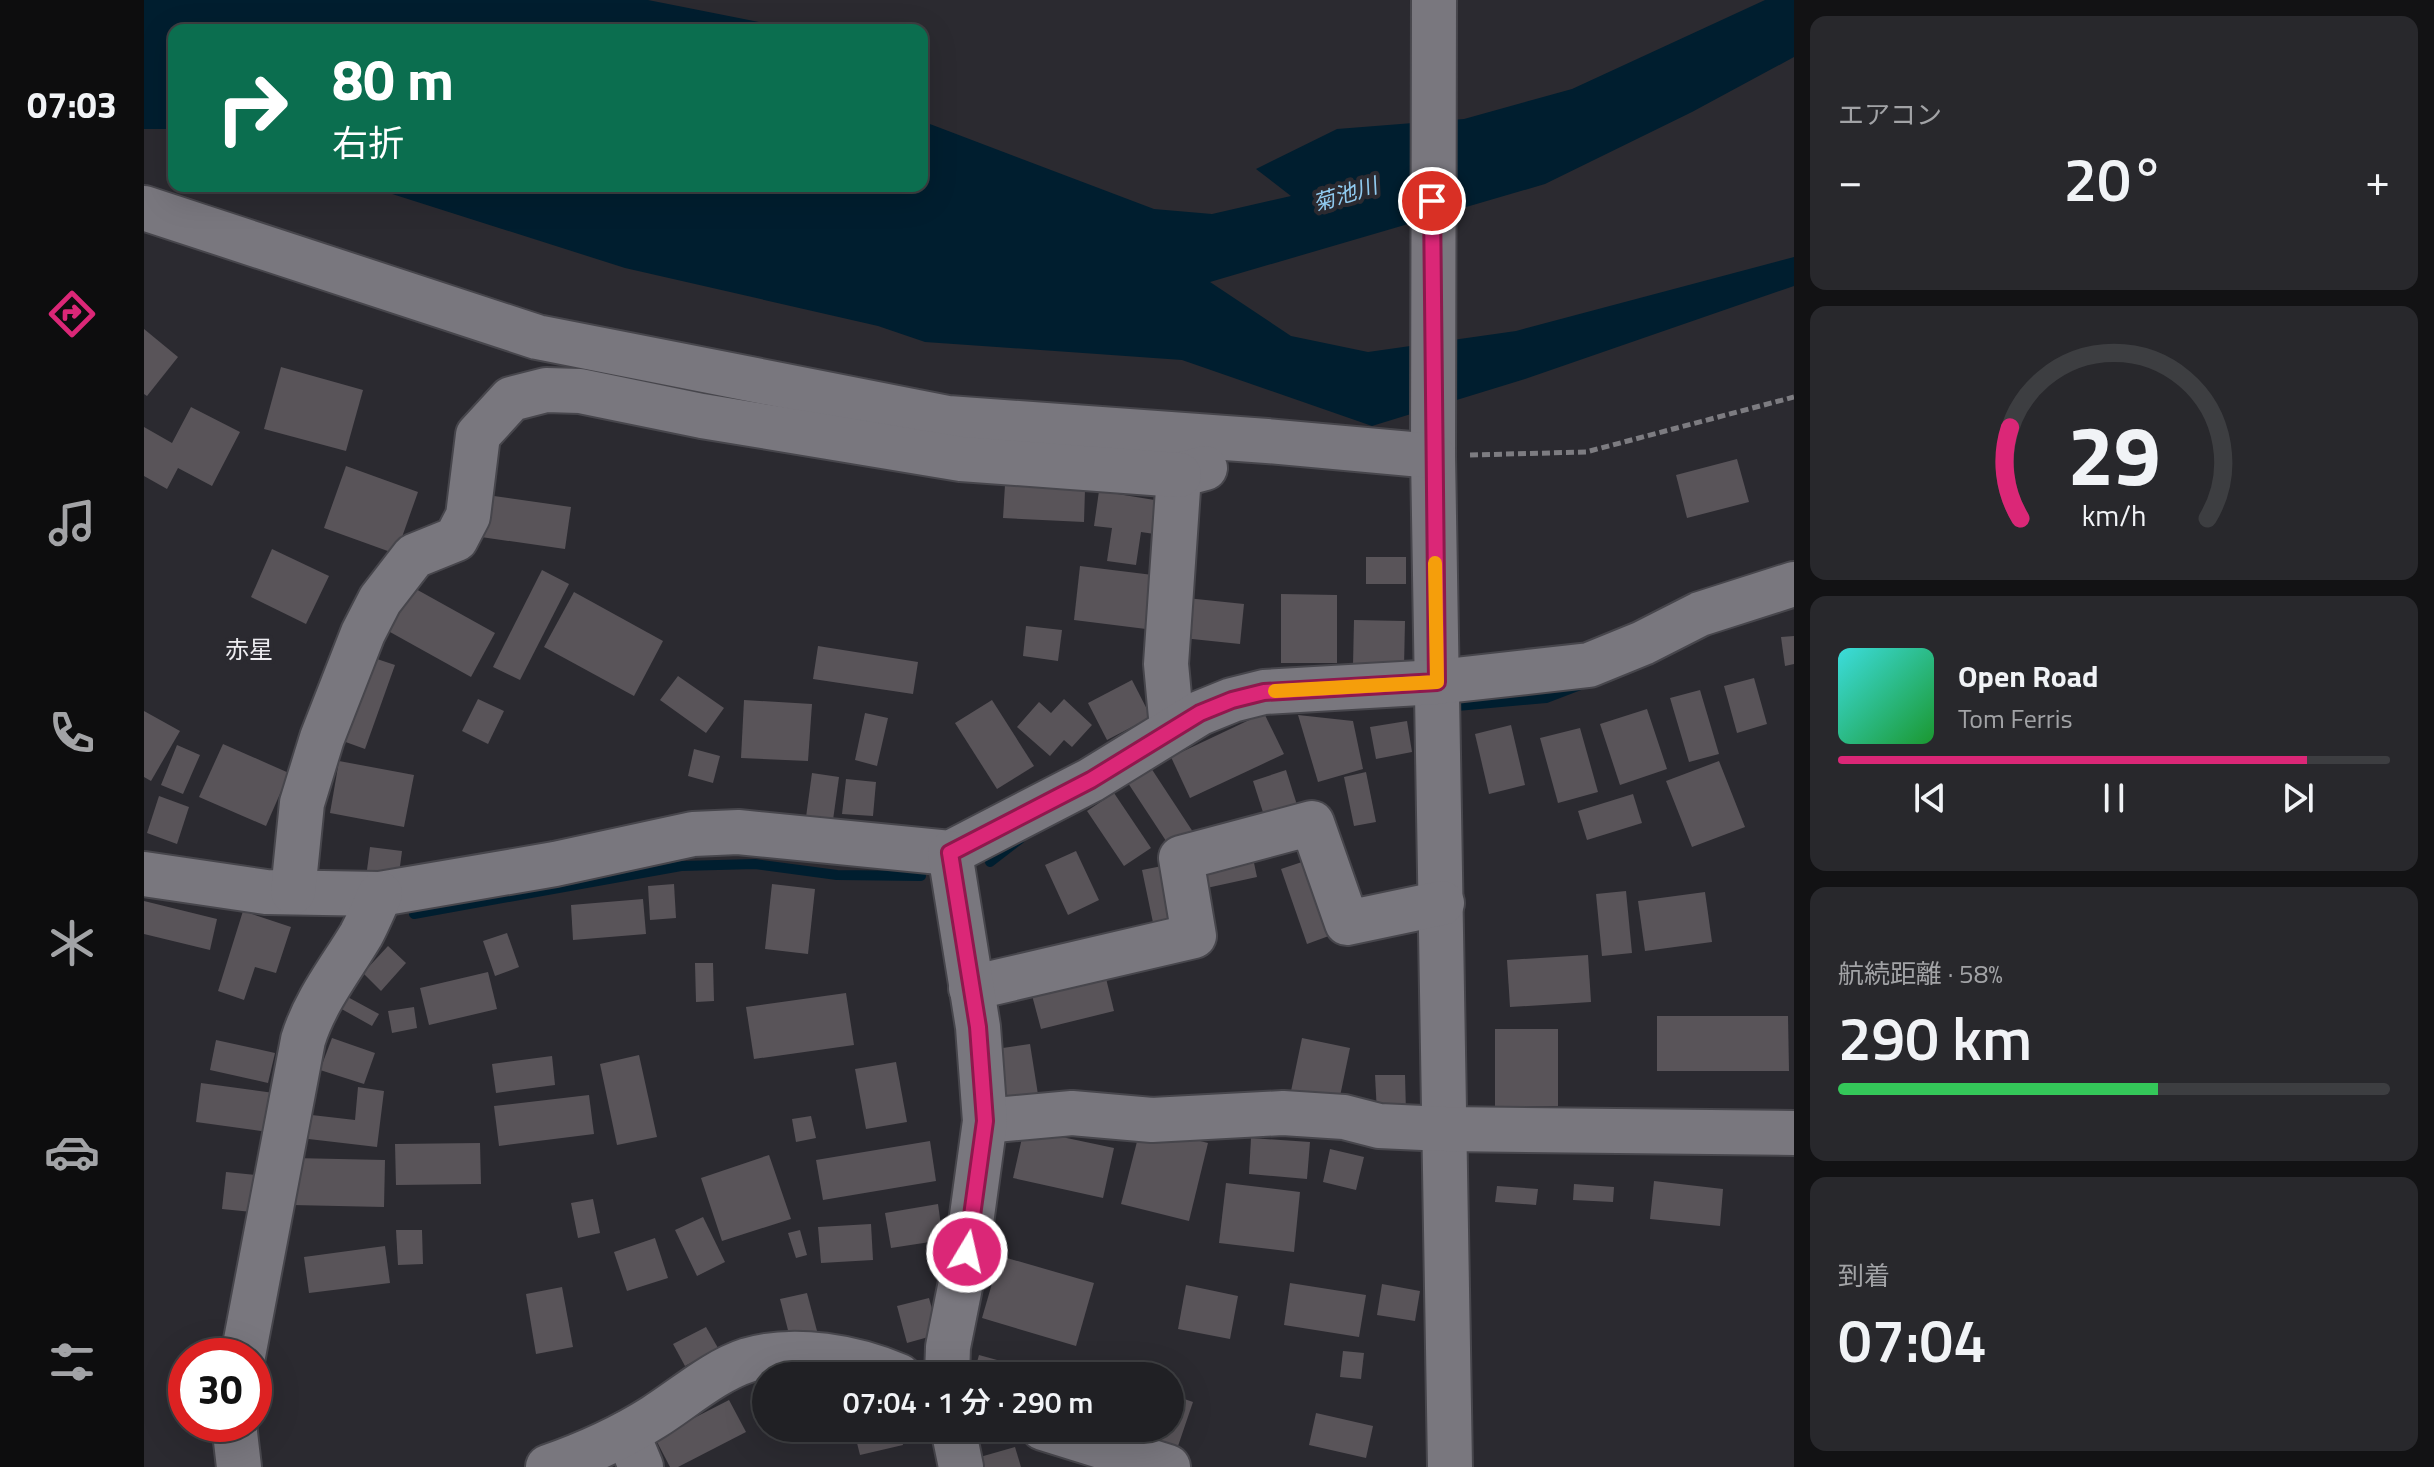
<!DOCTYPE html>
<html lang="ja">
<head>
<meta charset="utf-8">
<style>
  :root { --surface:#202024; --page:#28282c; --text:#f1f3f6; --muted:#a2a3a6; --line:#3d3e41; --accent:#db2777 }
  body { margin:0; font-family:"Titillium Web","Noto Sans JP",sans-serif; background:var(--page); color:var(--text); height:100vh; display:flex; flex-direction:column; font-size:30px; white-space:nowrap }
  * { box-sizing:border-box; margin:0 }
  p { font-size:26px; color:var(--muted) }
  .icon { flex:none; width:44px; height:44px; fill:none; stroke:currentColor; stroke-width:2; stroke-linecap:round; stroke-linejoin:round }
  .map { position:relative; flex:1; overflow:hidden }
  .details { display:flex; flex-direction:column; gap:16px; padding:16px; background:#121214; width:640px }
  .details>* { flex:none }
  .top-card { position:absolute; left:24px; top:24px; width:760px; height:168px; border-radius:16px; box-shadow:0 8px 32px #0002,0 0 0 2px var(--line); background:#0b6e4f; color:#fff; overflow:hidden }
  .speed { position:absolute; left:24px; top:1338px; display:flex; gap:16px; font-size:40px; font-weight:700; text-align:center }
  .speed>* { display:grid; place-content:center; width:104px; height:104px; border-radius:50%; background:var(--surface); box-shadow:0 8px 32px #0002,0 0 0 2px var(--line); line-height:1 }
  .speed .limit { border:12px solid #d22; background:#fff; color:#111 }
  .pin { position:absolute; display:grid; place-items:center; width:68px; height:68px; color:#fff; margin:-34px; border:4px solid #fff; border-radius:50%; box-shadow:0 2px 8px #0007 }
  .me { position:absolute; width:88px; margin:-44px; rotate:9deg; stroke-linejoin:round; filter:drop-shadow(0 0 6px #0008) }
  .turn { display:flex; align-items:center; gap:28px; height:168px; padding:0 32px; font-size:36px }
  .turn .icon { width:104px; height:104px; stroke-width:2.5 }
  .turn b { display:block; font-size:56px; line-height:68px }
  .big { font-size:60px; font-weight:600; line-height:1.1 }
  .details .card { flex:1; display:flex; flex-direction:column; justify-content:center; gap:12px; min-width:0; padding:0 28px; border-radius:16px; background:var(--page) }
  .details .dial { align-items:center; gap:0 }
  .dial svg { height:208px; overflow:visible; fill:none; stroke:var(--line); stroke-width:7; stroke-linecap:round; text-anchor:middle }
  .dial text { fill:var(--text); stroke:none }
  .song { display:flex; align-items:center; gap:24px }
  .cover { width:96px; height:96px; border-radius:12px; background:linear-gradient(135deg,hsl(180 70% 55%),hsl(130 70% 35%)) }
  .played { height:8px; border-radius:4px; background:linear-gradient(90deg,var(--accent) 85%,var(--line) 85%) }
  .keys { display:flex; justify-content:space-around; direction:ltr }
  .heat { display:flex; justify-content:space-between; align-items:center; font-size:44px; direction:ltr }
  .charge { height:12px; border-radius:6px; background:linear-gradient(90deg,#34c759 58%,var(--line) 0) }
  .trip { position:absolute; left:608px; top:1362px; width:432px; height:80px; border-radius:40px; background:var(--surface); box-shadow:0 8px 32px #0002,0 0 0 2px var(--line); font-weight:600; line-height:80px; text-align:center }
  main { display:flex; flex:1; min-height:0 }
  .dock { display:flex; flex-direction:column; width:144px; justify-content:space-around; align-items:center; background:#0d0d0e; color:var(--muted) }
  .dock .icon { width:56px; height:56px }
  .dock .current { color:var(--accent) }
  .dock b { font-size:36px; color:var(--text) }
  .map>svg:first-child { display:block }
  .water { fill:#001e2f }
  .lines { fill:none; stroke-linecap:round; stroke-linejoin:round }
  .stream { stroke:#001e2f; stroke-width:10 }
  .building { fill:#595459 }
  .minor-casing { stroke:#47464c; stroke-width:48 }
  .path { stroke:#7d7c81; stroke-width:5; stroke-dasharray:8 4; stroke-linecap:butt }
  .minor { stroke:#79777e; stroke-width:44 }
  .route-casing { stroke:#8e194d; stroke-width:20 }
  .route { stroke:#db2777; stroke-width:14 }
  .slow { stroke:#f59e0b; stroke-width:14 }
  .labels { text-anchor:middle; stroke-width:8; stroke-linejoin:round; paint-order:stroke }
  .water-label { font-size:22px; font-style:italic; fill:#90caef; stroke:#2b2a30 }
  .quarter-label { font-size:24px; fill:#edecf0; stroke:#2b2a30 }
</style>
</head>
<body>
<main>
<nav class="dock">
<b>07:03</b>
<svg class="icon current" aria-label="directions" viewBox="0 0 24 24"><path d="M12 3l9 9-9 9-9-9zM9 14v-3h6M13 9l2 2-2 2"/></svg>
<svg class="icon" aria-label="music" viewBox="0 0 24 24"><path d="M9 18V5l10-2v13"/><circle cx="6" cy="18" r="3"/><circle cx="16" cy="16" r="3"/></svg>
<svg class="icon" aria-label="phone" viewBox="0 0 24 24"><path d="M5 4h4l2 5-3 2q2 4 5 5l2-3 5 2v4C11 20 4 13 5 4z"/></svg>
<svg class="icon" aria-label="climate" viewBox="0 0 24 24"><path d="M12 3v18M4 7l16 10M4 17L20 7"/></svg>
<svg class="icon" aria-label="car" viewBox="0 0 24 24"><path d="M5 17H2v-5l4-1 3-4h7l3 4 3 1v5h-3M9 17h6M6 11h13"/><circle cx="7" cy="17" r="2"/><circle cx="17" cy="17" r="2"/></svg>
<svg class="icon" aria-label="filters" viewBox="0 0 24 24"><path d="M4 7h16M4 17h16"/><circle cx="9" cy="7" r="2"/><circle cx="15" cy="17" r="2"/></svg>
</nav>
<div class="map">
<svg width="1650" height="1467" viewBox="0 0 1650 1467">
  <rect width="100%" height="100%" fill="#2b2a30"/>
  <g class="water">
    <polygon points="0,0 504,0 655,30 30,30 30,129 0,129"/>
    <polygon points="1621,0 1650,0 1650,57 1548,112 1401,184 1066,282 1147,336 1224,352 1372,331 1650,257 1650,286 1381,379 1228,426 1038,360 781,342 734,326 481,268 223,186 778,186 778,121 1010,209 1068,214 1147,196 1112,169 1193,129 1320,119 1428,89"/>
  </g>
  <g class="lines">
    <g class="stream">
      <polyline points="1313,706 1402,698 1436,685"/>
      <polyline points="846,862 876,839"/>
      <polyline points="270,914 537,866 611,864 693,875 777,876"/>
    </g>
  </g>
  <g class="building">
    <polygon points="0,329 34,357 3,396 0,394"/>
    <polygon points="137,367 219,390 202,451 120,429"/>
    <polygon points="47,407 96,432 68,486 34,468 23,489 0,476 0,427 28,443"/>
    <polygon points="1593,459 1605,502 1543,518 1532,475"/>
    <polygon points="202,466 274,492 252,554 180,528"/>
    <polygon points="861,485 941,489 940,522 859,518"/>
    <polygon points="955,491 1023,502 1017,535 997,532 992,565 963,561 968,528 950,526"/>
    <polygon points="343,495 427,507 421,549 337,537"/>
    <polygon points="128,549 185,576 162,624 107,597"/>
    <rect x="1222" y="557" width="40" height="27"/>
    <polygon points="936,566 1017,576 1010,630 930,620"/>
    <polygon points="398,570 425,584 376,680 349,667"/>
    <polygon points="261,583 351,633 327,677 237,627"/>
    <polygon points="430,592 519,641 490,696 400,647"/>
    <polygon points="1137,594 1193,595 1193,663 1137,663"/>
    <polygon points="1033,597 1100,604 1096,644 1029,637"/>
    <polygon points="1210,620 1261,621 1260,667 1209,666"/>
    <polygon points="882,626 918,630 914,661 879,656"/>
    <polygon points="1650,636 1650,664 1641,666 1637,637"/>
    <polygon points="674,646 774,662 769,694 669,679"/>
    <polygon points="215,653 251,665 221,749 185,736"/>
    <polygon points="534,676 580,708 562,733 516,700"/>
    <polygon points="1610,678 1623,724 1593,733 1580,686"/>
    <polygon points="988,680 1007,717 963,740 944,703"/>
    <polygon points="1556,690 1575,754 1545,762 1526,698"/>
    <polygon points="334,699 360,711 344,744 318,731"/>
    <polygon points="920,699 948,725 928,747 920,740 906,756 873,727 895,702 907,713"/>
    <polygon points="600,700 668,704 664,761 597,758"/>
    <polygon points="848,700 890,766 853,789 811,723"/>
    <polygon points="1503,709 1523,769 1476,785 1456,724"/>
    <polygon points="0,711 36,731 7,781 0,777"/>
    <polygon points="721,713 744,718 733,766 711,760"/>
    <polygon points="1120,713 1140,754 1046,798 1027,757"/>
    <polygon points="1154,715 1209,721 1219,769 1174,782"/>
    <polygon points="1263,721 1268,752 1232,759 1226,727"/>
    <polygon points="1367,725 1381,785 1345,794 1331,734"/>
    <polygon points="1436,728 1454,792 1414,803 1396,738"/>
    <polygon points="79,744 145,773 122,826 55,797"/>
    <polygon points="33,745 56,755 39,794 17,785"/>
    <polygon points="550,749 576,756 569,783 544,776"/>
    <polygon points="195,761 270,775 260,827 186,813"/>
    <polygon points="1575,761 1601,827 1548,847 1522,781"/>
    <polygon points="1005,765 1051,835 1028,850 982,780"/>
    <polygon points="1142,770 1158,821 1125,831 1109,781"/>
    <polygon points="1222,772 1232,822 1210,826 1200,777"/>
    <polygon points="668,773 695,777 689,820 662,817"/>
    <polygon points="702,779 732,782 729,816 698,814"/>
    <polygon points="970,793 1007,848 980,866 943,811"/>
    <polygon points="1489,794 1498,823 1443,840 1434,811"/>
    <polygon points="15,796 45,807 33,844 3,833"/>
    <polygon points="1106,844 1113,877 1058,889 1051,856"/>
    <polygon points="226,847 258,851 255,874 223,870"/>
    <polygon points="932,851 955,900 924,915 901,865"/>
    <polygon points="1167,859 1193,933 1163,944 1137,869"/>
    <polygon points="1028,864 1042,931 1012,937 998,870"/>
    <polygon points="530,884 532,918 506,920 504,886"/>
    <polygon points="628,884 671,889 664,954 621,949"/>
    <polygon points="1482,891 1488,953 1458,956 1452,894"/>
    <polygon points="1561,892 1568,942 1501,951 1494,901"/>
    <polygon points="499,899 502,934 429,940 427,905"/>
    <polygon points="0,901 73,919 66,950 0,934"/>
    <polygon points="99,911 147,927 132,973 111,967 100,1000 74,991"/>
    <polygon points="363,933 375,967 351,976 339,941"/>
    <polygon points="244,946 262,963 237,991 219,973"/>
    <polygon points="1444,955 1447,1002 1366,1007 1363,960"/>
    <polygon points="551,963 569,963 570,1001 552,1002"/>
    <polygon points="959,966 970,1011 897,1029 885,984"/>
    <polygon points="344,972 353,1009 285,1025 276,988"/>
    <polygon points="702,993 710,1045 610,1059 602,1007"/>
    <polygon points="200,995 235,1014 228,1026 194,1007"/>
    <polygon points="270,1007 273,1028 248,1033 244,1011"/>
    <polygon points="1513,1016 1644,1016 1645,1071 1513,1071"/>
    <rect x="1351" y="1029" width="63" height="77"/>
    <polygon points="188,1038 231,1053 220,1084 176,1070"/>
    <polygon points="1158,1038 1206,1048 1194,1106 1146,1096"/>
    <polygon points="72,1040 131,1053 124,1083 66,1070"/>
    <polygon points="886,1044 896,1107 863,1112 852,1049"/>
    <polygon points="495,1055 513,1137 473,1145 456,1064"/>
    <polygon points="408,1056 411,1085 352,1093 348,1064"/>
    <polygon points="752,1062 763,1122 722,1129 711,1069"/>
    <polygon points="1231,1075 1261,1075 1262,1113 1233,1113"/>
    <polygon points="57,1083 130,1093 124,1132 52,1122"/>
    <polygon points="214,1087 240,1091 233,1147 156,1138 159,1114 211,1120"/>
    <polygon points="445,1095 450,1134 355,1146 350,1106"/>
    <polygon points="667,1116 672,1138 652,1142 648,1119"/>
    <polygon points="997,1126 1064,1143 1045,1221 977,1204"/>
    <polygon points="880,1129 970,1148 959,1198 869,1178"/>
    <polygon points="1107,1138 1166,1142 1163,1179 1105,1174"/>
    <polygon points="786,1141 792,1181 679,1200 672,1160"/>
    <polygon points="336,1143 337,1184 252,1185 251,1144"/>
    <polygon points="1186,1149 1220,1157 1212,1190 1179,1182"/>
    <polygon points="625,1155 647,1219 578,1241 557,1178"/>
    <polygon points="149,1158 241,1160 240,1207 148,1205"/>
    <polygon points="82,1172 112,1175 108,1212 78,1209"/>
    <polygon points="1510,1181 1579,1189 1576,1226 1506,1219"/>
    <polygon points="1082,1183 1156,1192 1150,1252 1075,1243"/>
    <polygon points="1430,1184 1470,1187 1469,1202 1429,1200"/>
    <polygon points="1353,1186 1394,1189 1392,1205 1351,1202"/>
    <polygon points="449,1199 456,1233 434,1238 427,1203"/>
    <polygon points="794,1204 799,1240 747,1248 741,1213"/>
    <polygon points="559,1217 581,1262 553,1276 531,1230"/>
    <polygon points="727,1224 729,1260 677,1263 674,1227"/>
    <polygon points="252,1230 278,1230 279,1264 254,1265"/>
    <polygon points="656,1230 663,1255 652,1258 644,1233"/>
    <polygon points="511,1238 524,1278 483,1291 470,1252"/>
    <polygon points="241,1246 246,1283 165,1293 160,1257"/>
    <polygon points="856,1256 950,1283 932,1346 838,1318"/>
    <polygon points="1146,1283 1222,1295 1215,1337 1140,1325"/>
    <polygon points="1238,1284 1276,1291 1271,1321 1233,1315"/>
    <polygon points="1042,1285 1094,1296 1086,1339 1034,1329"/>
    <polygon points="418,1287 429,1347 392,1354 382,1294"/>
    <polygon points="663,1293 673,1331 646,1338 636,1299"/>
    <polygon points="785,1298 795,1334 763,1343 753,1306"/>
    <polygon points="562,1327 574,1348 541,1366 529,1344"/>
    <polygon points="1199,1351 1220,1353 1217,1379 1196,1377"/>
    <polygon points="835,1355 889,1370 887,1376 829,1376"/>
    <polygon points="911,1367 942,1375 942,1376 909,1376"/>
    <polygon points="1026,1394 1049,1402 1033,1449 982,1431 983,1428 1026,1428"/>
    <polygon points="585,1400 602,1432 534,1467 526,1467 511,1438"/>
    <polygon points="1172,1413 1229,1426 1222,1458 1165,1445"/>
    <polygon points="643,1428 684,1428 648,1441"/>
    <polygon points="725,1428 755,1428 759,1445 716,1455 710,1431"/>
    <polygon points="871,1447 877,1467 831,1467 829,1459"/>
  </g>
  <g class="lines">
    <defs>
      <g id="minor">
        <polyline points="1290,0 1289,456 1306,1467"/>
        <polyline points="0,208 393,337 804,418 1123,441 1289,456"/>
        <polyline points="1028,728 1022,664 1035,475 1061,468"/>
        <polyline points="0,874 122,892 236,894 411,864 549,834 594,832 806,853 947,780 1056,713 1088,700 1120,692 1293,682 1445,665 1499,643 1556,614 1650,584"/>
        <polyline points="149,892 158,803 178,738 219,633 236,600 270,556 312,539 324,516 334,435 367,399 402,390 436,391 558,416 817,459 1035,475"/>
        <polyline points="827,988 1050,936 1037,858 1168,823 1203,923 1298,903"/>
        <polyline points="841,1121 928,1113 1008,1120 1139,1113 1200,1117 1235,1126 1301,1129 1650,1133"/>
        <path d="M99,1356L159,1040C171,1001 196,970 217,935C224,922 230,908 236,894"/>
        <polyline points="803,1376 804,1347 823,1252 841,1121 834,1027 806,853"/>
        <polyline points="90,1424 95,1467"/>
        <polyline points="809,1428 817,1467"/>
        <polyline points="899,1428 1024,1467"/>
        <polyline points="483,1433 497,1467"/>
        <path d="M404,1467C441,1454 477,1438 510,1417C540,1398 570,1371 604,1360C651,1346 711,1357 755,1376"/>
      </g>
    </defs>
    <use href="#minor" class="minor-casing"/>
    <polyline class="path" points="1326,455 1442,452 1650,397"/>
    <use href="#minor" class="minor"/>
  </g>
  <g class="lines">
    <defs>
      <polyline id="route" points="823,1252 841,1121 834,1027 806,853 947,780 1056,713 1088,700 1120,692 1293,682 1288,201"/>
    </defs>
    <use href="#route" class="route-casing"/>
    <use href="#route" class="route"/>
    <polyline class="slow" points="1131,691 1293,682 1291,563"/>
  </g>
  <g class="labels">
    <g class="water-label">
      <text transform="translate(1201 194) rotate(-17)" y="8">菊池川</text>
    </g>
    <g class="quarter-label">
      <text x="105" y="658">赤星</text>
    </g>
  </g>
</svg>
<div class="speed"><div class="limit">30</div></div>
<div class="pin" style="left:1288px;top:201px;background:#d93025"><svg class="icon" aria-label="arrive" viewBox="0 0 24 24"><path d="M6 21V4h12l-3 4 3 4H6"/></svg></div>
<svg class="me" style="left:823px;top:1252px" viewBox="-20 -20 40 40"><circle r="17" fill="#db2777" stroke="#fff" stroke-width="3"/><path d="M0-11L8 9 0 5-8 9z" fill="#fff"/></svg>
<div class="trip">07:04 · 1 分 · 290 m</div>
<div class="top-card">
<div class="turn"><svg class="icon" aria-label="right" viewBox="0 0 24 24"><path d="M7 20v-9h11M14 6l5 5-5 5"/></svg><div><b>80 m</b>右折</div></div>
</div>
</div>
<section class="details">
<div class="card"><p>エアコン</p>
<div class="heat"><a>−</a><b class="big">20°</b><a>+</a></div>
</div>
<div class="card dial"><svg viewBox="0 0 100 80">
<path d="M14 69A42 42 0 1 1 86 69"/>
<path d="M14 69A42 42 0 0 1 10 34" stroke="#db2777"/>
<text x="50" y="56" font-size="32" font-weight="700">29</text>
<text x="50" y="72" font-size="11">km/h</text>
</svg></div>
<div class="card">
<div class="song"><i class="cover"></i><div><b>Open Road</b><p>Tom Ferris</p></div></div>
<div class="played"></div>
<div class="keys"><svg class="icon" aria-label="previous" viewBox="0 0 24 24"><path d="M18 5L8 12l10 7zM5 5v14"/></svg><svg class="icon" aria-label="pause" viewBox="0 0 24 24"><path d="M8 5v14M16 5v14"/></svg><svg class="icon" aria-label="next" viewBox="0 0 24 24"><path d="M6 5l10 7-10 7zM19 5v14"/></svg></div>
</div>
<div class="card"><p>航続距離 · 58%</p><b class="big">290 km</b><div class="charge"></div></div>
<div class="card"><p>到着</p><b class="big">07:04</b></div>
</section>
</main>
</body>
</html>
